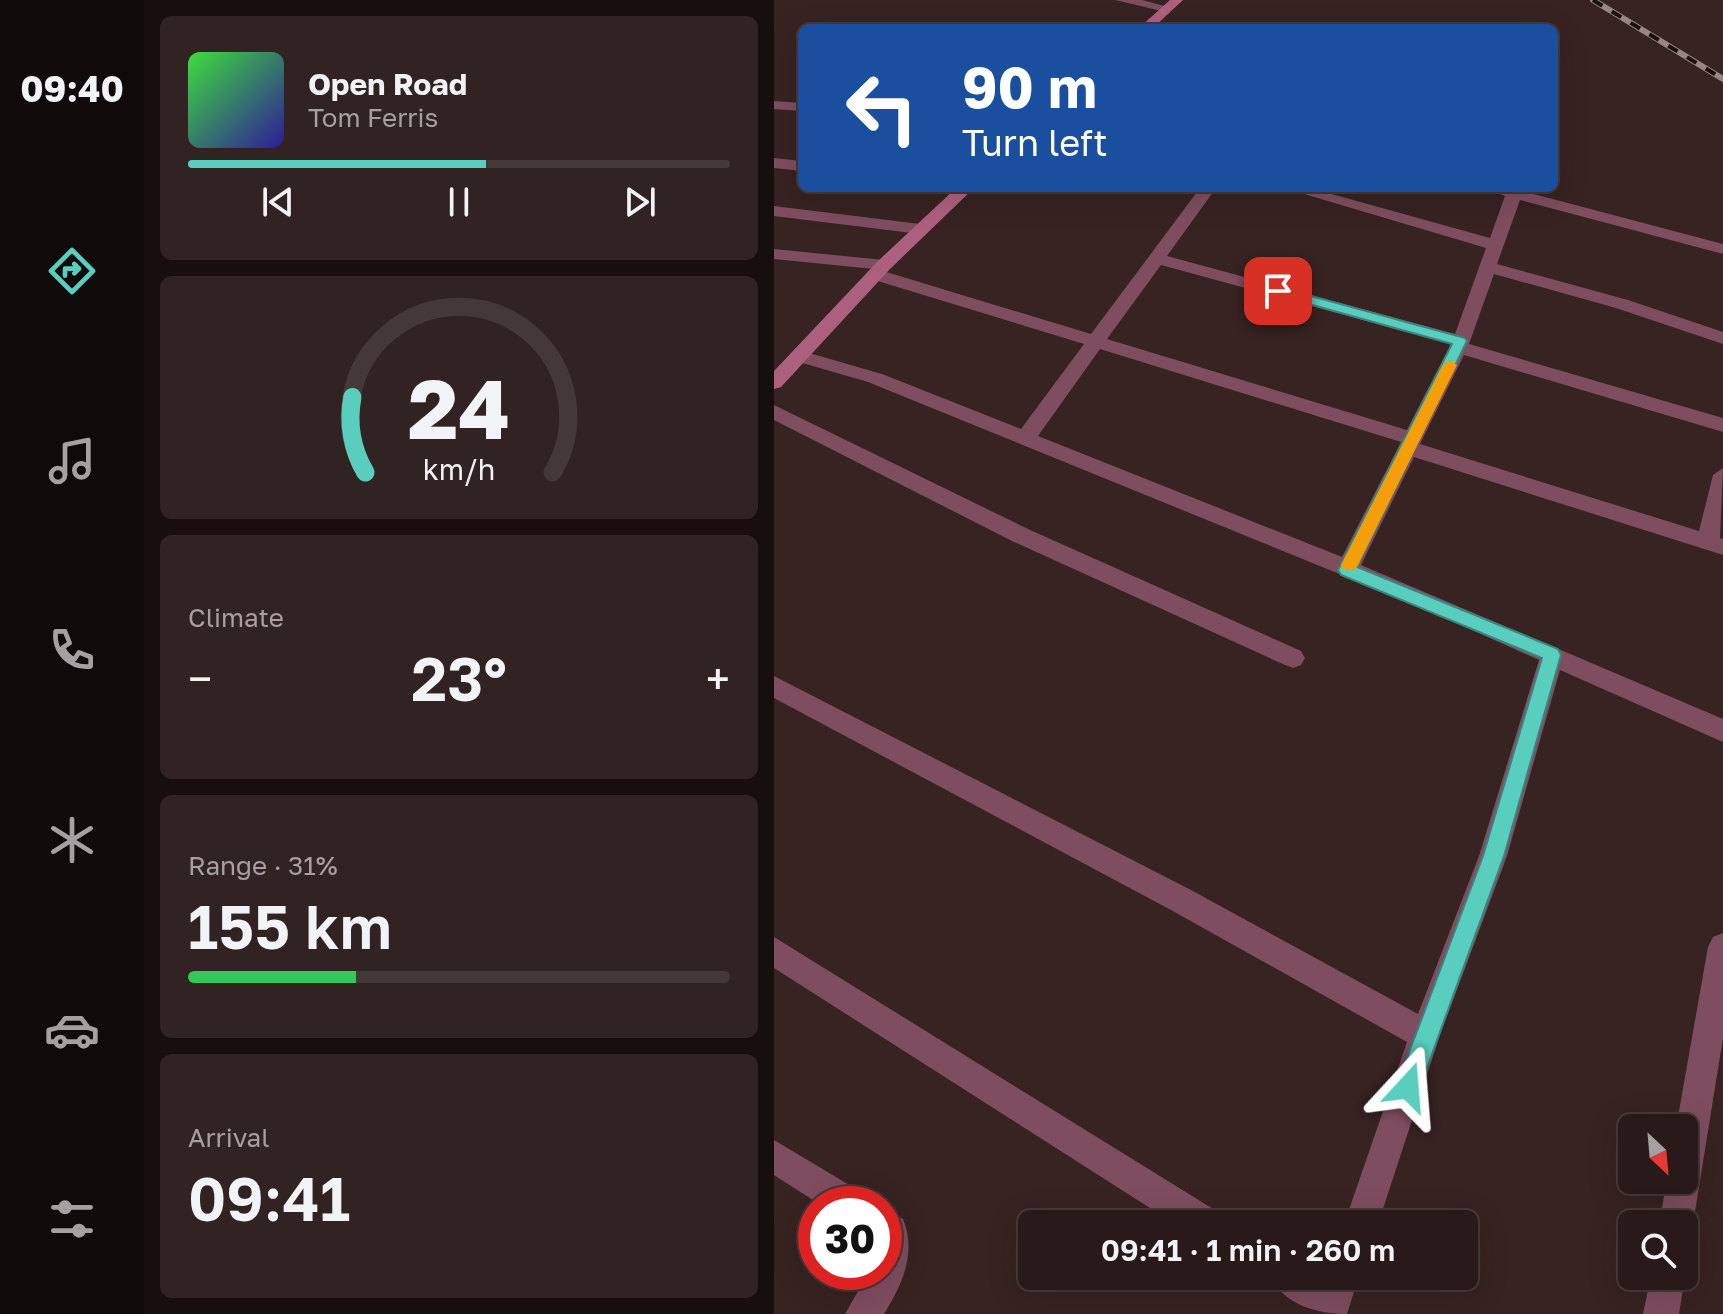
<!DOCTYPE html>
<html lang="en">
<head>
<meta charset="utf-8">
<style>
  :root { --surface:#291a19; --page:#312322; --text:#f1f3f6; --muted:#a5a1a2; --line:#453838; --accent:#59cebf }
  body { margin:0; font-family:"Golos Text",sans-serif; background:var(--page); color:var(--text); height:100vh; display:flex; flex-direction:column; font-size:30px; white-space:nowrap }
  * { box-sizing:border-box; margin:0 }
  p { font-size:26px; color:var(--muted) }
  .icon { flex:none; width:44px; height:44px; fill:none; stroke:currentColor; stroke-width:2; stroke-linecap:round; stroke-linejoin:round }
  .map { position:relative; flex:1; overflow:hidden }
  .drawer { display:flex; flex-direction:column; gap:16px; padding:16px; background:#170e0e; width:630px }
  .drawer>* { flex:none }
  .hud { position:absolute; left:24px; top:24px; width:760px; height:168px; border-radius:12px; box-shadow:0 8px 32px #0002,0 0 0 2px var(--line); background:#1a4fa0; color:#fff; overflow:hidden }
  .needle { width:52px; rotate:154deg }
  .buttons { position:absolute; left:844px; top:1114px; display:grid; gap:16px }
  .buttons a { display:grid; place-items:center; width:80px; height:80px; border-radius:12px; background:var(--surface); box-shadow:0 8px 32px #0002,0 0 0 2px var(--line); font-size:40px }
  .speed { position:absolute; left:24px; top:1186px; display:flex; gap:16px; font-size:40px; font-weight:700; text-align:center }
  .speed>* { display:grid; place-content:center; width:104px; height:104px; border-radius:50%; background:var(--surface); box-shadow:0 8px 32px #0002,0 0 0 2px var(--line); line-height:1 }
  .speed .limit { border:12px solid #d22; background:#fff; color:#111 }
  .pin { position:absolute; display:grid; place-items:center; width:68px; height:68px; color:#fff; margin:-34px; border-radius:16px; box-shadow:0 4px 12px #0006 }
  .me { position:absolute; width:88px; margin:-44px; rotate:19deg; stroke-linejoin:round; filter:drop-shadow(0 0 6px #0008) }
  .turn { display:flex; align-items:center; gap:28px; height:168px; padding:0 32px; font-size:36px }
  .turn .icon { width:104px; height:104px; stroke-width:2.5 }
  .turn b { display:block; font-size:56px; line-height:68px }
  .big { font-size:60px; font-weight:600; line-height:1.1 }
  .drawer .widget { flex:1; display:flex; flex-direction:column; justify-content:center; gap:12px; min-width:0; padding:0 28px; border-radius:12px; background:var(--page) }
  .drawer .dial { align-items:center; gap:0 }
  .dial svg { height:208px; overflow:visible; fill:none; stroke:var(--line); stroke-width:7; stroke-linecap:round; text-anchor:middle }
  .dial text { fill:var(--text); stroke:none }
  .song { display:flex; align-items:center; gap:24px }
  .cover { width:96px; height:96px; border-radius:12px; background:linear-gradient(135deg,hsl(120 70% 55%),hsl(250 70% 35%)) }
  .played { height:8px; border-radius:4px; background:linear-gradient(90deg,var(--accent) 55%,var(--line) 55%) }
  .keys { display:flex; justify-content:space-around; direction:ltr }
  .heat { display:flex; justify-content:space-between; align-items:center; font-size:44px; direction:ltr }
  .charge { height:12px; border-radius:6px; background:linear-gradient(90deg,#34c759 31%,var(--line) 0) }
  .trip { position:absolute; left:244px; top:1210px; width:460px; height:80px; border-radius:12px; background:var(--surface); box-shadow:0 8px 32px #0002,0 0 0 2px var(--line); font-weight:600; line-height:80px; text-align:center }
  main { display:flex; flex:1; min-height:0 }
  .tab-bar { display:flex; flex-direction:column; width:144px; justify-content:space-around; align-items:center; background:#100a0a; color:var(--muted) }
  .tab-bar .icon { width:56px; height:56px }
  .tab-bar .current { color:var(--accent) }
  .tab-bar b { font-size:36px; color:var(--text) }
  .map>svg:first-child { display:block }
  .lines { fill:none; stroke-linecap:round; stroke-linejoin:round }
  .street { fill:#7e4d5f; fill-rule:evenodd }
  .secondary { fill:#ad607d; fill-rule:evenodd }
  .rail-casing { stroke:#978684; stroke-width:6 }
  .rail { stroke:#180f0e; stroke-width:4; stroke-dasharray:11; stroke-linecap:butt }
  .route { fill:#59cebf; stroke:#3a867c; stroke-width:2 }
  .slow { fill:#f59e0b }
</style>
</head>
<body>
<main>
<nav class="tab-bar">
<b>09:40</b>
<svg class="icon current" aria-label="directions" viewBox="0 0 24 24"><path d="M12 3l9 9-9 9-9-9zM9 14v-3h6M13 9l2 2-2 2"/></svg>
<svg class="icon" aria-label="music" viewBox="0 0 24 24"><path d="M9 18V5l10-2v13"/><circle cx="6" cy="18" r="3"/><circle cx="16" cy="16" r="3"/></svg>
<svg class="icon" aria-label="phone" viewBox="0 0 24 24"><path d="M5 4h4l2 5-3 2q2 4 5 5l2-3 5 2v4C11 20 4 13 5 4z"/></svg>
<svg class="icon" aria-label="climate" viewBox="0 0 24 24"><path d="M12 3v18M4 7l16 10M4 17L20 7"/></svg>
<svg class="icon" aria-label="car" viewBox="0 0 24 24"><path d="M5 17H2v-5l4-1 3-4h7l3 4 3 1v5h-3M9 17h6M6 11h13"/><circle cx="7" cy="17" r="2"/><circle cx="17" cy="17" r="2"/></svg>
<svg class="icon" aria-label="filters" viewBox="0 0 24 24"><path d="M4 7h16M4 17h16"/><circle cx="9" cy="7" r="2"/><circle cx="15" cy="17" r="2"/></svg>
</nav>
<section class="drawer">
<div class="widget">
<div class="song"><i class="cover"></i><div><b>Open Road</b><p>Tom Ferris</p></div></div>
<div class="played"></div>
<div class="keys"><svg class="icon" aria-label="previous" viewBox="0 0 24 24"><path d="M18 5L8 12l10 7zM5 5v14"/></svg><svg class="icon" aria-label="pause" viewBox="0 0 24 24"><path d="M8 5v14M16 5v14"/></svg><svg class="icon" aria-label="next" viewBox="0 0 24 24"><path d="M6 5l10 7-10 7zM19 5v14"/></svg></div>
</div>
<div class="widget dial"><svg viewBox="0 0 100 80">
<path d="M14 69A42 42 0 1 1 86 69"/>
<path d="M14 69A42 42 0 0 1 9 40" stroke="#59cebf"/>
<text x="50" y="56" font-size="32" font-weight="700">24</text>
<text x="50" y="72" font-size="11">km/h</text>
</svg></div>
<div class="widget"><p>Climate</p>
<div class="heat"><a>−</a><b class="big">23°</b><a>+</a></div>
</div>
<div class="widget"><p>Range · 31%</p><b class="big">155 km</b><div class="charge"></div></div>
<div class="widget"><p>Arrival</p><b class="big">09:41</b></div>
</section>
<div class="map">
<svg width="949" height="1314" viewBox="0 0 949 1314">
  <rect width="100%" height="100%" fill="#372321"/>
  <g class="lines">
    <g class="street">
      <polygon points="341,0 368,0 398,8 392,12"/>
      <polygon points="0,101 28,103 28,111 0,109"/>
      <polygon points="0,158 28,161 28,171 0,168"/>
      <path d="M426,188H442L393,256L681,334L712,248L510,188H536L716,238L731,196L711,188H737L949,244V254L746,200L723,264L854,300L949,332V344L842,308L720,274L695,344L949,418V432L690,355L646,444L925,531L939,475L949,468L946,538L949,539V555L640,457L587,565L949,719V742L786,670L733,856L666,1035L604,1224H570L633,1042L397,910L0,698V676L417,890L644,1014L705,856L765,660L654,610L94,382L18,360L16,356L25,350L108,374L247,429L310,344L97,279V271H109L317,334ZM387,265L677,344L633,430L333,339ZM326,349L627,442L568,557L264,436Z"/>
      <polygon points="0,206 146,224 154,229 146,234 0,216"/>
      <polygon points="0,249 110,260 119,265 110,270 0,259"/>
      <polygon points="0,405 254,529 527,651 531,658 527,665 519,668 511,665 238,541 0,420"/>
      <polygon points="949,933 949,1038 919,1224 910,1238 910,1224 885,1224 893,1180 910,1180 910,1128 902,1128 934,947 939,937"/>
      <polygon points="0,937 444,1212 449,1224 401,1224 0,968"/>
      <polygon points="0,1140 87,1192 92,1204 45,1204 0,1175"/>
      <path d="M110,1210L129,1219C143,1253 128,1285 110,1314H71L95,1272H110Z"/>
      <polygon points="910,1273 911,1276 905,1314 869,1314 877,1276 910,1276"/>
      <path d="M497,1276H585L573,1314C544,1314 509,1305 497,1276Z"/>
    </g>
    <g class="secondary">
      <polygon points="396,0 409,0 379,28 365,28"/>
      <polygon points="182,188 200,188 116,269 7,387 0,389 0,371 104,261"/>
    </g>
    <defs>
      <polyline id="rail" points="819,0 949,79"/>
    </defs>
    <use href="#rail" class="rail-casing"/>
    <use href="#rail" class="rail"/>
  </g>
  <polygon class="route" points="504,287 691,338 693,341 583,567 784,649 787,655 730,856 646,1087 642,1095 634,1099 625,1095 622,1087 709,856 768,658 567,575 564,570 678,344 499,294 499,289"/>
  <polygon class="slow" points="676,360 683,365 584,565 581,570 569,570 567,565 669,365"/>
</svg>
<div class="buttons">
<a><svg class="needle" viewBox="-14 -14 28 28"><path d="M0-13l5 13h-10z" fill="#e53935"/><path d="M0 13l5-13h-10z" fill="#a5a1a2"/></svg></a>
<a><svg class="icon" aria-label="search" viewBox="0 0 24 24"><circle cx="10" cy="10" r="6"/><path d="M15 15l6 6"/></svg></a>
</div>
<div class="speed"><div class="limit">30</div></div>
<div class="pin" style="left:504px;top:291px;background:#d93025"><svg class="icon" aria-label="arrive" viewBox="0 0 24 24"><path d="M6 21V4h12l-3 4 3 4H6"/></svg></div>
<svg class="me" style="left:634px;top:1087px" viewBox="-20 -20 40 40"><path d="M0-17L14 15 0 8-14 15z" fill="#59cebf" stroke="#fff" stroke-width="4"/></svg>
<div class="trip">09:41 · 1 min · 260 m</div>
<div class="hud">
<div class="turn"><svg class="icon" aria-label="left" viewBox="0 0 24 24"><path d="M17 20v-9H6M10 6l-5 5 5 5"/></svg><div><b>90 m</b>Turn left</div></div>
</div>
</div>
</main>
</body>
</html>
